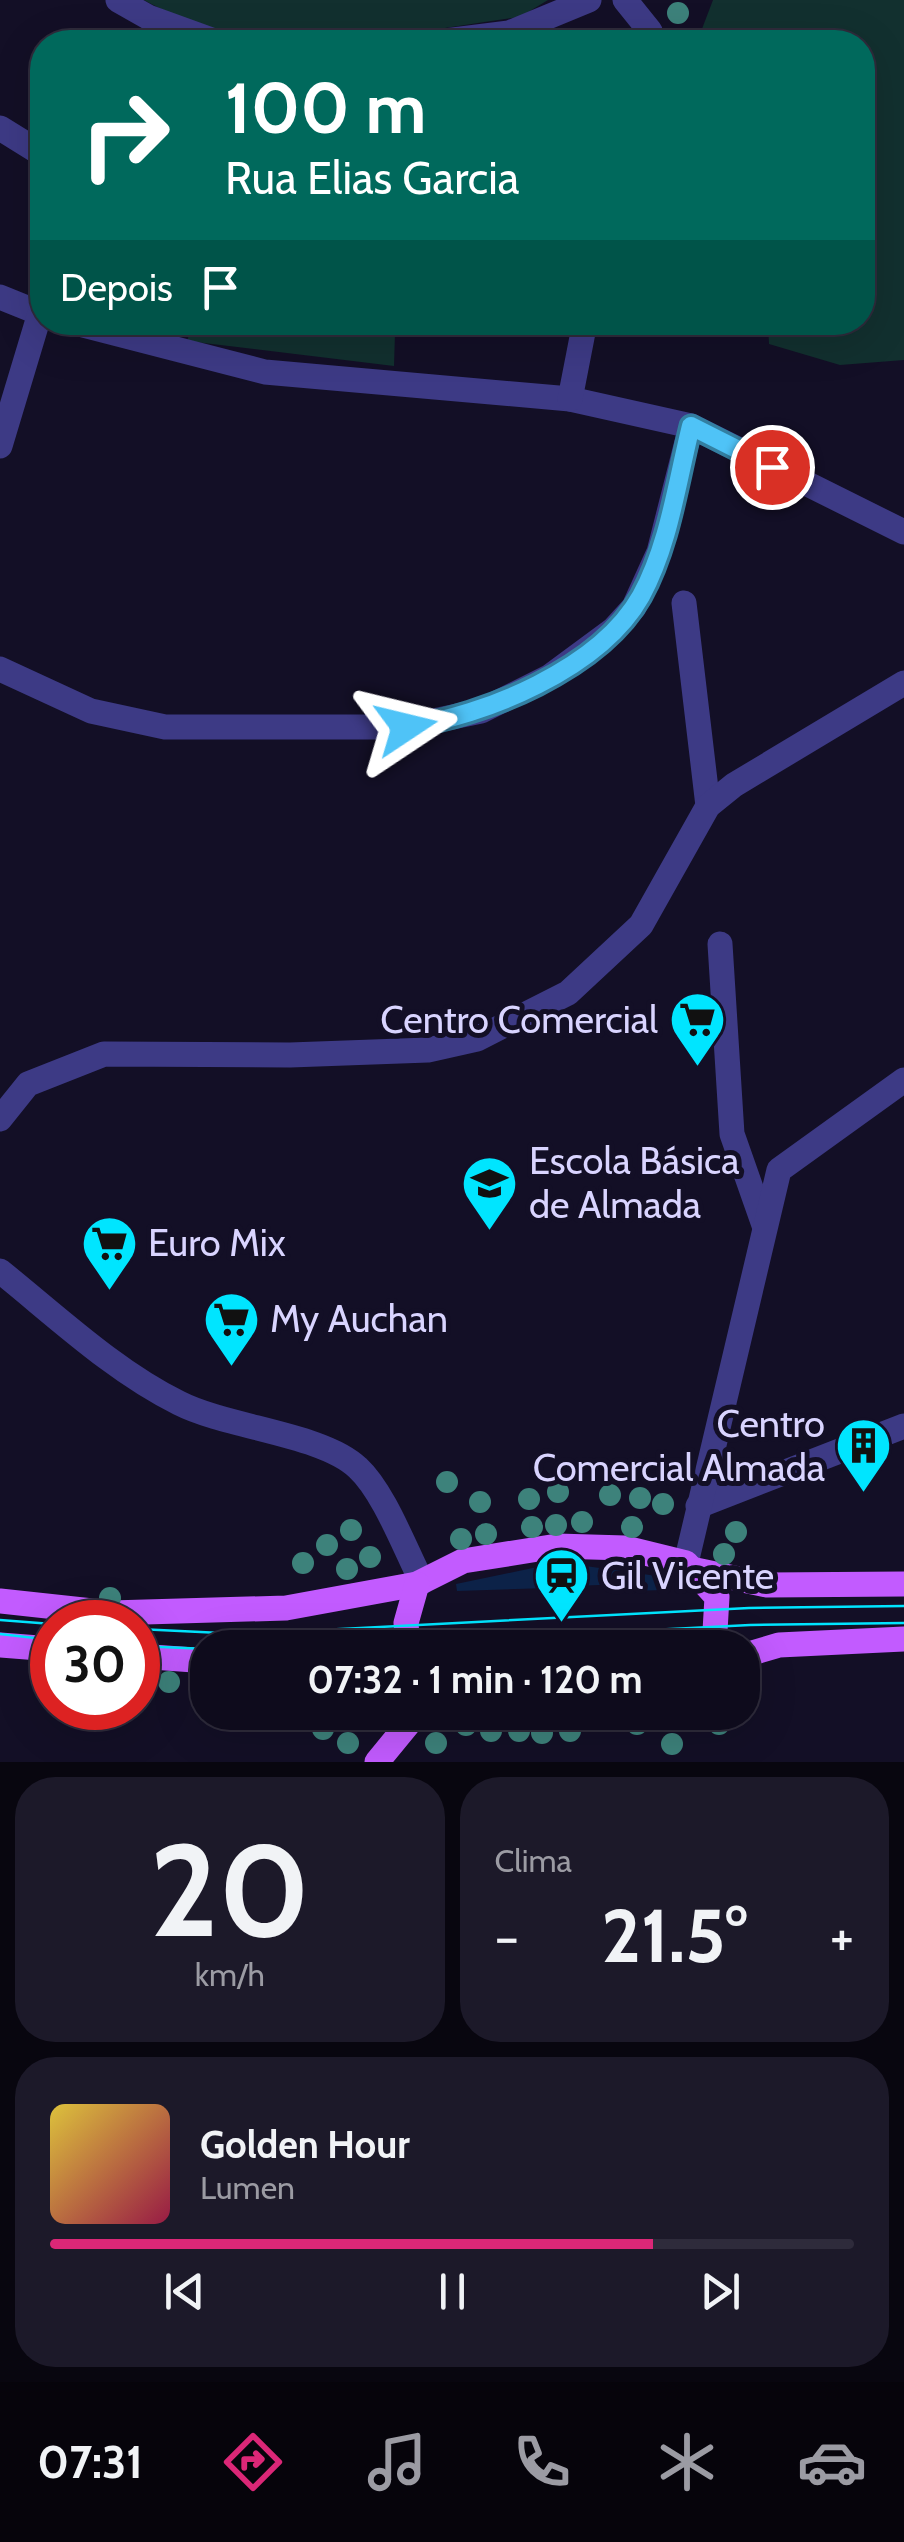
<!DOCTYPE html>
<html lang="pt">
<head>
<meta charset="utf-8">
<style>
  :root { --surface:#0e0b1c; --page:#1c1929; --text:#f1f3f6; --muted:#9b9ba3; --line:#2e2b3b; --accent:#db2777 }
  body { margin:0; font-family:Cabin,sans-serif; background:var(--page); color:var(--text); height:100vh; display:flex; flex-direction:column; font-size:38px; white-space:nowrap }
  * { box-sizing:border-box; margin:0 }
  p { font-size:32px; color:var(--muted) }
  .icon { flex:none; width:55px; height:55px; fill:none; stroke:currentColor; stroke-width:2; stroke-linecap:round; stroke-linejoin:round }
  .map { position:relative; height:1762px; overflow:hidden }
  .panel { display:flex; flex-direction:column; gap:15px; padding:15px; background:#08060f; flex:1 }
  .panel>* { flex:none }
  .guide { position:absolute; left:30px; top:30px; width:845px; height:305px; border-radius:40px; box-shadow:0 10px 40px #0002,0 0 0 2px var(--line); background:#00695c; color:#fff; overflow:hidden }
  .speed { position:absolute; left:30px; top:1600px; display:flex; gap:20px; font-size:50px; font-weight:700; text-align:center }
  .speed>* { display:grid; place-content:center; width:130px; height:130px; border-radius:50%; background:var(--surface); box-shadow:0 10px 40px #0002,0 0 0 2px var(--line); line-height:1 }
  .speed .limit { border:15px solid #d22; background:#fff; color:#111 }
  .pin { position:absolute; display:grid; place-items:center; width:85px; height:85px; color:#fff; margin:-42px; border:5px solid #fff; border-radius:50%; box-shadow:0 2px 10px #0007 }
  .me { position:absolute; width:110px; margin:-55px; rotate:80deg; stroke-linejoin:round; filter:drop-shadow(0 0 8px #0008) }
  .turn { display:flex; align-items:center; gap:35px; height:210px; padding:0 30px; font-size:45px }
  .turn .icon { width:130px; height:130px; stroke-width:2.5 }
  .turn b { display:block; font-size:70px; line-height:85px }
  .then { display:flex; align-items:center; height:95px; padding:0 30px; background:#0003; gap:20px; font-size:38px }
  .big { font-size:75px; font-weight:700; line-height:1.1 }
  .panel .widget { flex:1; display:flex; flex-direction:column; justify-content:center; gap:15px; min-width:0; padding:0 35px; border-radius:40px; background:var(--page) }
  .panel .dial { align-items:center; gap:0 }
  .dial b { font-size:130px; line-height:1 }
  .song { display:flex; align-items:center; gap:30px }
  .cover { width:120px; height:120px; border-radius:15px; background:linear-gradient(135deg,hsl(50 70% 55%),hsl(340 70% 35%)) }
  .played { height:10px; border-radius:5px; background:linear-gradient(90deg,var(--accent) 75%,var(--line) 75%) }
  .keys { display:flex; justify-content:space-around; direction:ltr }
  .heat { display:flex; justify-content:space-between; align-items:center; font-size:55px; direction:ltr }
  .panel .tiles { flex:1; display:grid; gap:15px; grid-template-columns:1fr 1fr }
  .widget:last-child { grid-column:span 2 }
  .trip { position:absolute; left:190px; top:1630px; width:570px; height:100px; border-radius:40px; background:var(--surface); box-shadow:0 10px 40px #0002,0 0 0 2px var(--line); font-weight:700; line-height:100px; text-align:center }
  .tabs { display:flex; height:160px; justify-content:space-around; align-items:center; background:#06040b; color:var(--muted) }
  .tabs .icon { width:70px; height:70px }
  .tabs .active { color:var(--accent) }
  .tabs b { font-size:45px; color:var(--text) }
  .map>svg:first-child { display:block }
  .green { fill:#12302f }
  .water { fill:#0c2248 }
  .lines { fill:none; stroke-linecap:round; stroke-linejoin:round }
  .minor { stroke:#3d3a85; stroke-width:25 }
  .major { stroke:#c25bff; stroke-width:25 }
  .tram { stroke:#00e5ff; stroke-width:2.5 }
  .tree { fill:#3d827b }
  .route-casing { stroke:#337fa1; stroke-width:25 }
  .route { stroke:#4fc3f7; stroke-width:18 }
  .labels { text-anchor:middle; stroke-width:10; stroke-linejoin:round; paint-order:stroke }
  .poi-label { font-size:38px; fill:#d9d4ff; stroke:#130f26; text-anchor:start }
</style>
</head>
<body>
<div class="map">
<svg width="904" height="1762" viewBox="0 0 904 1762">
  <rect width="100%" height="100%" fill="#130f26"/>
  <g class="green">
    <path d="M144,0H548L520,17C448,26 336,50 267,42C225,38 181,20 144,0Z"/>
    <polygon points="713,0 904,0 904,360 840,365 769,344 768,323 862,322 862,42 697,42"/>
    <polygon points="193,323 391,323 395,333 394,366 187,341"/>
  </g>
  <g class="water">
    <polygon points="571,1564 664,1577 665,1590 627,1591 626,1584 572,1586"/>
    <polygon points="547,1565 548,1588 457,1591 456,1584"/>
  </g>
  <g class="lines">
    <g class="minor">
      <polyline points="118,0 148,17 217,42"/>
      <polyline points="625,0 650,31 647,42"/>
      <polyline points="437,42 509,33 589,0"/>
      <polyline points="0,128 42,154"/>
      <polyline points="0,297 42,314"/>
      <polyline points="71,322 265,372 570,399 691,426 904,532"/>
      <polyline points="570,399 585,322"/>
      <polyline points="0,446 40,313"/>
      <polyline points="684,603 708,806"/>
      <polyline points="0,669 91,711 165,727 405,727 481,711 549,677 614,629 634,607 659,552 691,426"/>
      <polyline points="720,944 732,1134 764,1225"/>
      <polyline points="0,1119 28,1084 104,1054 290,1055 428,1050 477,1039 568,993 641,925 708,806 734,785 904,683"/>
      <path d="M0,1271C56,1316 114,1371 179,1403C228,1428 323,1434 358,1468C384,1492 405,1549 422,1582"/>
      <polyline points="698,1506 904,1426"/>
      <polyline points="686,1563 779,1170 904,1080"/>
    </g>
    <g class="major">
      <polyline points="696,1570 767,1585 904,1584"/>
      <polyline points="0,1601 111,1613 286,1608 417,1584 463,1561 557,1546 625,1548 686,1563 717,1597 714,1648"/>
      <polyline points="0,1645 52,1649"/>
      <polyline points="408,1648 406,1623 417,1584"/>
      <polyline points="138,1656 208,1661"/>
      <polyline points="742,1656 779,1645 904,1639"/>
      <polyline points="377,1762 418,1712"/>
    </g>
    <g class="tram">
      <polyline points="0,1620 52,1624"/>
      <polyline points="138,1629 242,1634 749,1608 904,1606"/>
      <polyline points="0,1634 52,1640"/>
      <polyline points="138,1646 208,1649"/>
      <polyline points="295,1648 750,1625 904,1623"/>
    </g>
  </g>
  <g class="tree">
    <circle cx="678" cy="13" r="11"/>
    <circle cx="447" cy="1482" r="11"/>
    <circle cx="558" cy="1492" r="11"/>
    <circle cx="610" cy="1495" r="11"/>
    <circle cx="640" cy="1498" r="11"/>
    <circle cx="529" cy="1499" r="11"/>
    <circle cx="480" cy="1502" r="11"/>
    <circle cx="663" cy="1504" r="11"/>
    <circle cx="582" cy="1522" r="11"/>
    <circle cx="556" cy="1525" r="11"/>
    <circle cx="532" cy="1527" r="11"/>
    <circle cx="632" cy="1527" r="11"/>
    <circle cx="351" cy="1530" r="11"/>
    <circle cx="736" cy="1532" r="11"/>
    <circle cx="486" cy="1534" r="11"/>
    <circle cx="461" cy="1539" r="11"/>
    <circle cx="327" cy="1545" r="11"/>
    <circle cx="724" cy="1554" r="11"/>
    <circle cx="370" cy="1557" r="11"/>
    <circle cx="303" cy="1563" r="11"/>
    <circle cx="347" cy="1569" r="11"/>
    <circle cx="110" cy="1598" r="11"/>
    <circle cx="169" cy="1682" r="11"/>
    <circle cx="637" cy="1724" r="11"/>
    <circle cx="719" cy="1724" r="11"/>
    <circle cx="466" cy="1725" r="11"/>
    <circle cx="323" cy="1729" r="11"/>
    <circle cx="491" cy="1731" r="11"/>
    <circle cx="519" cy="1731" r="11"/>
    <circle cx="570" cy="1731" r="11"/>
    <circle cx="542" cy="1733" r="11"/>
    <circle cx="348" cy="1743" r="11"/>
    <circle cx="436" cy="1743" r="11"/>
    <circle cx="672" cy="1744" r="11"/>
  </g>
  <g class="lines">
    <defs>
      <path id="route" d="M406,727C484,716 600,669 641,596C669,545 677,482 691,426L772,467"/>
    </defs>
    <use href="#route" class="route-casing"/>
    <use href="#route" class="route"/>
  </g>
  <defs>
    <symbol id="supermarket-pin" viewBox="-11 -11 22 30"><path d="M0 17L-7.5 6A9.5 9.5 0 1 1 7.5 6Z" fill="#00e5ff" stroke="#130f26"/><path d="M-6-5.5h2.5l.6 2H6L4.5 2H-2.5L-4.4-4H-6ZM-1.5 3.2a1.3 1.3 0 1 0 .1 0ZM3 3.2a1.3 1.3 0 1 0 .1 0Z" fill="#111"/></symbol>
    <symbol id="school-pin" viewBox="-11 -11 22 30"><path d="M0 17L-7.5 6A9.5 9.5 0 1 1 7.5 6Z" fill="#00e5ff" stroke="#130f26"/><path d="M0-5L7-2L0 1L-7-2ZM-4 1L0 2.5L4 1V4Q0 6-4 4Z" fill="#111"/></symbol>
    <symbol id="building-pin" viewBox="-11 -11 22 30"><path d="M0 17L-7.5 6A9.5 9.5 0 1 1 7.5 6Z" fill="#00e5ff" stroke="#130f26"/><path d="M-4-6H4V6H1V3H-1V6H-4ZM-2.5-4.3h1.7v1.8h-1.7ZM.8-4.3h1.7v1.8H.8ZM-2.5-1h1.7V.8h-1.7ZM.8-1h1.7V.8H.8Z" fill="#111"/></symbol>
    <symbol id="station-pin" viewBox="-11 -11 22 30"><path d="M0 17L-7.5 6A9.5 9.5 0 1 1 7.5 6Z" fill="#00e5ff" stroke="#130f26"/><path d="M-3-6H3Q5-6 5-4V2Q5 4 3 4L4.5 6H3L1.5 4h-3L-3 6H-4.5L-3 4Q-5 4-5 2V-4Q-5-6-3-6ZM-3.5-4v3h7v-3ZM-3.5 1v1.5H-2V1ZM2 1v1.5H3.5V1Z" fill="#111"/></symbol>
  </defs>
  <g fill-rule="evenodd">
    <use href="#supermarket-pin" x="666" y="988" width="63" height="86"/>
    <use href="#school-pin" x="458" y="1152" width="63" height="86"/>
    <use href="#supermarket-pin" x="78" y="1212" width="63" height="86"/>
    <use href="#supermarket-pin" x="200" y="1288" width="63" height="86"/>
    <use href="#building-pin" x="832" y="1414" width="63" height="86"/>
    <use href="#station-pin" x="530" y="1544" width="63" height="86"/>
  </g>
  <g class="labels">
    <g class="poi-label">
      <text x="658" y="1033" text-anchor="end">Centro Comercial</text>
      <text x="529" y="1174">Escola Básica<tspan x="529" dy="44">de Almada</tspan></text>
      <text x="148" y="1256">Euro Mix</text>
      <text x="270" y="1332">My Auchan</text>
      <text x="825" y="1437" text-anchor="end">Centro<tspan x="825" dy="44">Comercial Almada</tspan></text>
      <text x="601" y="1589">Gil Vicente</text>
    </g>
  </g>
</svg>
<div class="speed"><div class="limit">30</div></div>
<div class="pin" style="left:772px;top:467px;background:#d93025"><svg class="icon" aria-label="arrive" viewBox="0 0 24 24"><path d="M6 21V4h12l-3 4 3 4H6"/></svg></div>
<svg class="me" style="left:406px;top:727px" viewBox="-20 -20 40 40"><path d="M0-17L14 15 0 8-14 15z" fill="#4fc3f7" stroke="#fff" stroke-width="4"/></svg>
<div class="trip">07:32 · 1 min · 120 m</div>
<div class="guide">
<div class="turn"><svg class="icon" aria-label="right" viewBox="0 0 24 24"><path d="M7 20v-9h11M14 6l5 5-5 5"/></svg><div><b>100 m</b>Rua Elias Garcia</div></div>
<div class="then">Depois<svg class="icon" aria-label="arrive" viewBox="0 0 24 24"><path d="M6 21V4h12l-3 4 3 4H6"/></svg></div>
</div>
</div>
<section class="panel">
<div class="tiles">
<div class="widget dial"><b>20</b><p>km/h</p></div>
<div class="widget"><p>Clima</p>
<div class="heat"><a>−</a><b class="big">21.5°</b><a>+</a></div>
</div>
<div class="widget">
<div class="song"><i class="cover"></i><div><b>Golden Hour</b><p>Lumen</p></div></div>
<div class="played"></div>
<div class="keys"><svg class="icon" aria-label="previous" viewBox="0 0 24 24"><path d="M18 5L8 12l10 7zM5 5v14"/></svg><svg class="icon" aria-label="pause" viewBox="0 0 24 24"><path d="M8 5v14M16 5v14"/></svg><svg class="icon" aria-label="next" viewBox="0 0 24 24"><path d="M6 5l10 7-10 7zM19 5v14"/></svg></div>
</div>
</div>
</section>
<nav class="tabs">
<b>07:31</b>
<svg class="icon active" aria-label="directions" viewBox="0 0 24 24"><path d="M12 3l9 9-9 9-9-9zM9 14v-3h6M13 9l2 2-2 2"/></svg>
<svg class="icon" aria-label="music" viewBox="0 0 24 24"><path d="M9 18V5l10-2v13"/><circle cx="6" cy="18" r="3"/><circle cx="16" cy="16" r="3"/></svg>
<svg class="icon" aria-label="phone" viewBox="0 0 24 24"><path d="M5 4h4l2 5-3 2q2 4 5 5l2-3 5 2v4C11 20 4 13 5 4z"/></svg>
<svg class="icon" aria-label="climate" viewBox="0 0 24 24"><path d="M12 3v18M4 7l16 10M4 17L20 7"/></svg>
<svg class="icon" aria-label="car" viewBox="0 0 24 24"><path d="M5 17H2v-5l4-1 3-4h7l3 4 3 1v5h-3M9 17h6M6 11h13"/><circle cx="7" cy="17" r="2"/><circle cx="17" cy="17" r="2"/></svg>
</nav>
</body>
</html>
